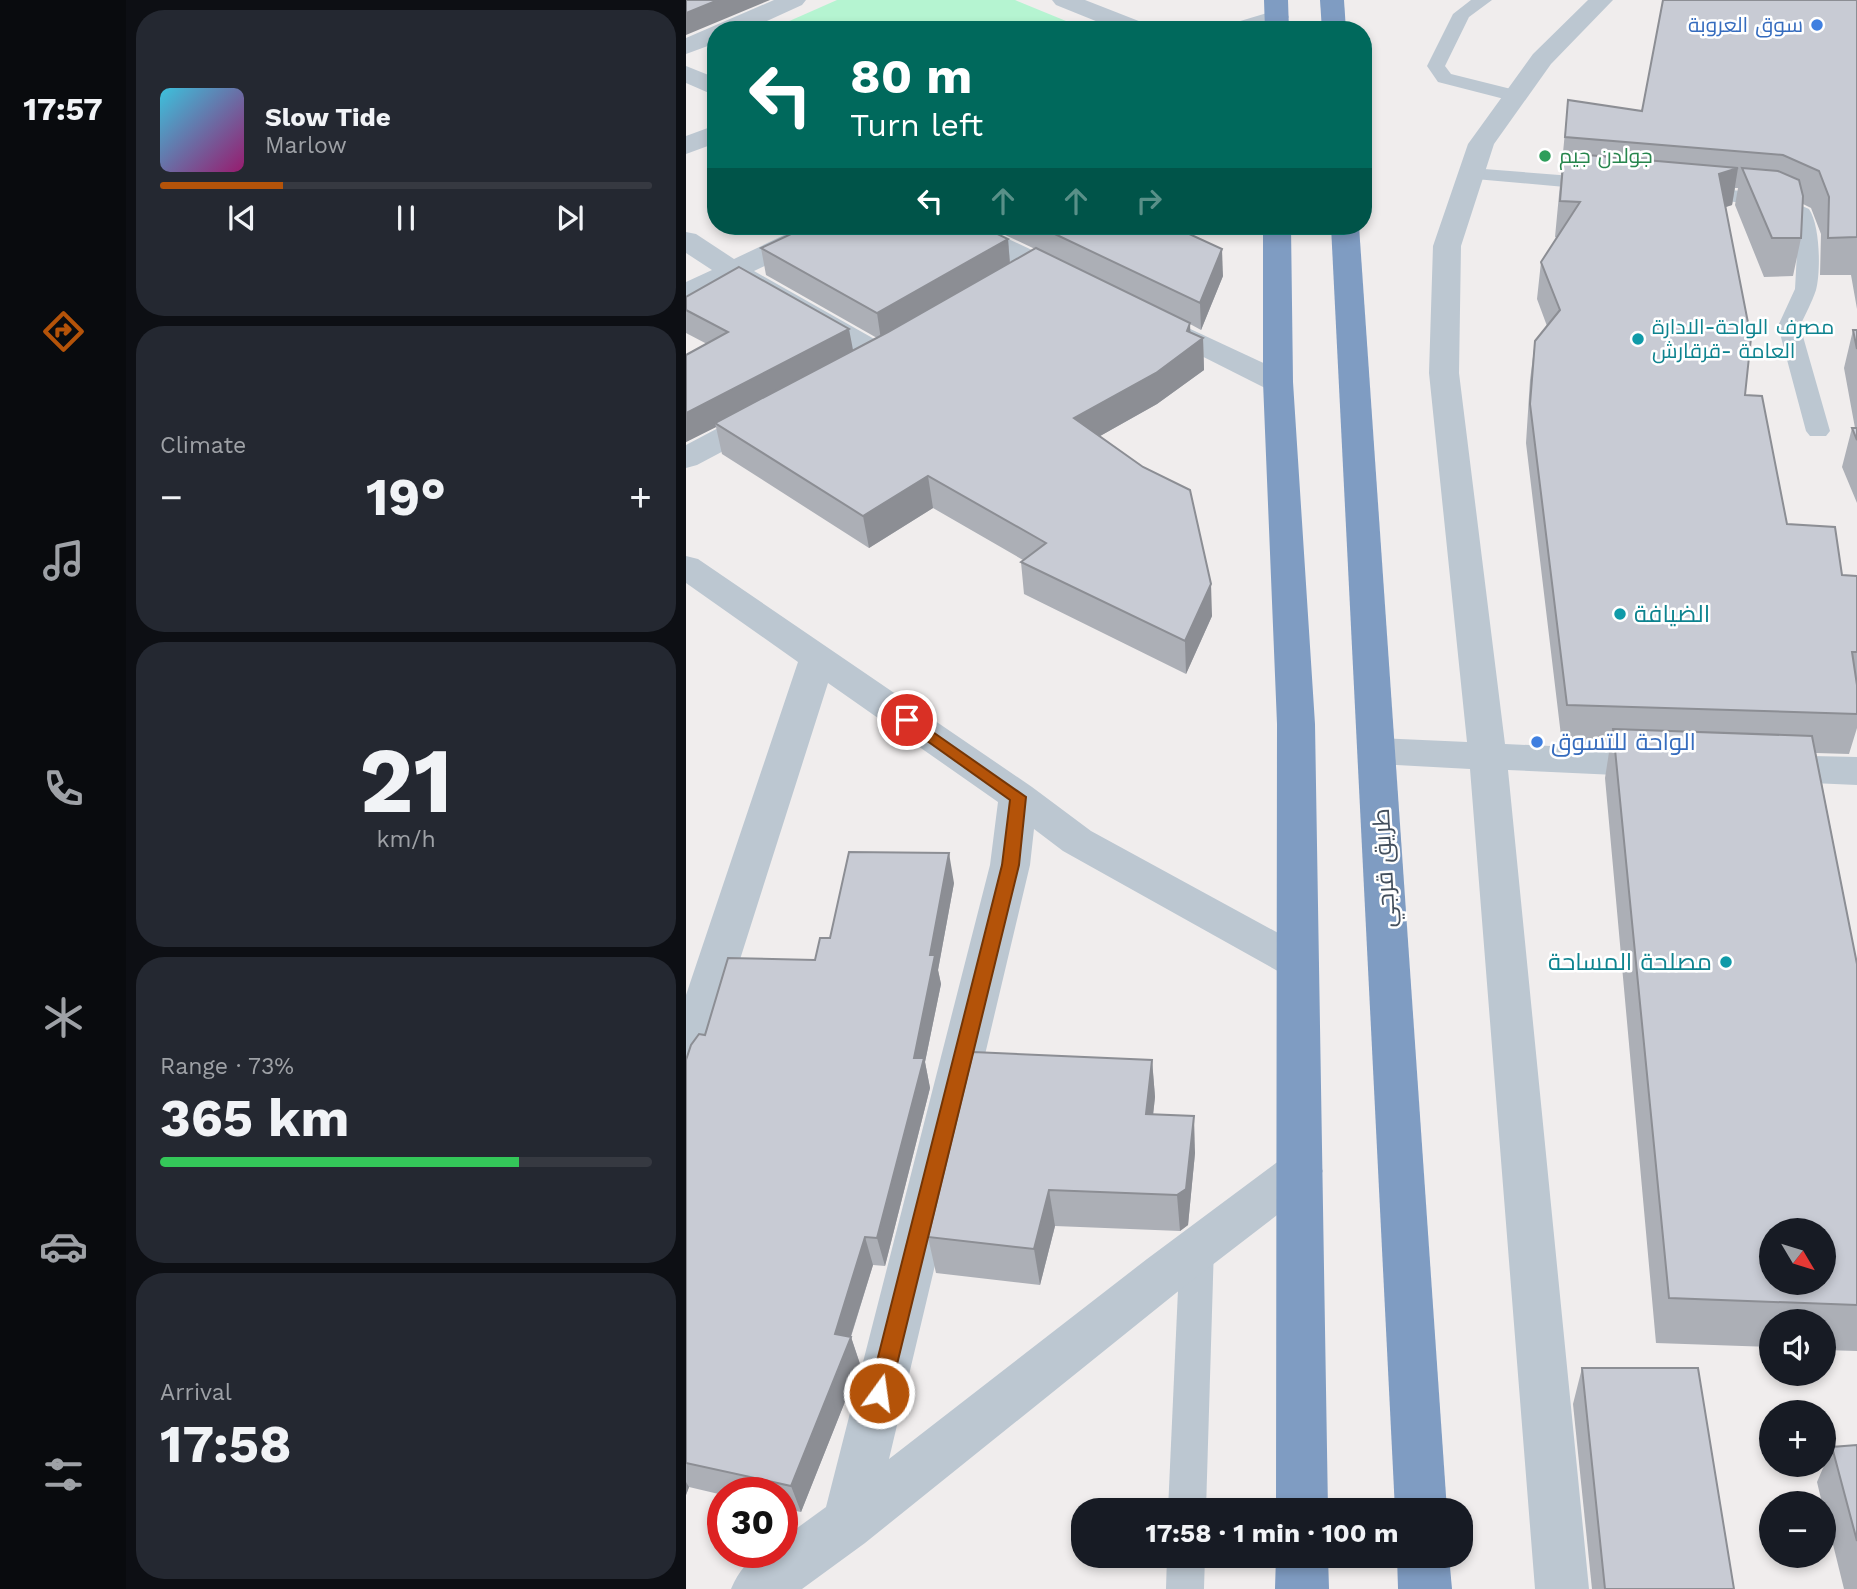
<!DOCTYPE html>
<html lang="en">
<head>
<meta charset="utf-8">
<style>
  :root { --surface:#171b24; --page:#242831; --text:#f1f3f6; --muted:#9ea1a6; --line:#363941; --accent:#b45309 }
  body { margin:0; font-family:"Work Sans",Cairo,sans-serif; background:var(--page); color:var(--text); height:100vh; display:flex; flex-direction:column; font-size:26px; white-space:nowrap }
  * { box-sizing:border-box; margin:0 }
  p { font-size:23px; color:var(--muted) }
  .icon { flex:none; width:38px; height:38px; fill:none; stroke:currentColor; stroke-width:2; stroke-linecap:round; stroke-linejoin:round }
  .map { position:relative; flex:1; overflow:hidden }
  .panel { display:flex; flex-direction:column; gap:10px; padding:10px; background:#0d0f14; width:560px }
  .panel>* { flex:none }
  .banner { position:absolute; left:21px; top:21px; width:665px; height:214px; border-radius:28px; box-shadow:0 4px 10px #0003; background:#00695c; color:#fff; overflow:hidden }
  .needle { width:46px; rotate:128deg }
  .controls { position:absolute; left:1073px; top:1218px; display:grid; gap:14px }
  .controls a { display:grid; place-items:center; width:77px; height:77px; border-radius:50%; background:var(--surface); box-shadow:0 4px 10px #0003; font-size:35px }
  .speed { position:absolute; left:21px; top:1477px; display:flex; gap:14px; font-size:35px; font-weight:700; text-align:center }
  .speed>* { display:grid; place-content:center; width:91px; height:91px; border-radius:50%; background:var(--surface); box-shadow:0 4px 10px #0003; line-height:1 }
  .speed .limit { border:10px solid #d22; background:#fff; color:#111 }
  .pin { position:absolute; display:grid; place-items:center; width:60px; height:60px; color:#fff; margin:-30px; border:4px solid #fff; border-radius:50%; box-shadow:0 2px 7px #0007 }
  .me { position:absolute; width:77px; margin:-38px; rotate:14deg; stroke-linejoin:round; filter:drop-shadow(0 0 5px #0008) }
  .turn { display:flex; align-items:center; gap:24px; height:147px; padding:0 28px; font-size:32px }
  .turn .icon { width:91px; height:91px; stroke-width:2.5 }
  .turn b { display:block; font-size:49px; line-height:60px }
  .lanes { display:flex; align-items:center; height:66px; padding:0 28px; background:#0003; justify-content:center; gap:35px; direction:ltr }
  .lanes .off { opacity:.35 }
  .big { font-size:52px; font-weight:700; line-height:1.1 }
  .panel .tile { flex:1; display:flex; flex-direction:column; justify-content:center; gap:10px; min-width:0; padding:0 24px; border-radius:28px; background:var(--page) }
  .panel .dial { align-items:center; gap:0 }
  .dial b { font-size:91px; line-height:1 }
  .song { display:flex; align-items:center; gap:21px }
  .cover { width:84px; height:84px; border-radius:10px; background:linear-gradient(135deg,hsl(190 70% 55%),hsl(320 70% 35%)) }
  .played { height:7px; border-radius:4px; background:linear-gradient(90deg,var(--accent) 25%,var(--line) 25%) }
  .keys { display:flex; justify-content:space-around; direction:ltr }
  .heat { display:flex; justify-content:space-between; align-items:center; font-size:38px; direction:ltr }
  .charge { height:10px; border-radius:5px; background:linear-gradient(90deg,#34c759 73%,var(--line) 0) }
  .trip { position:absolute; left:385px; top:1498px; width:402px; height:70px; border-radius:28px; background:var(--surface); box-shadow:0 4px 10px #0003; font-weight:700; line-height:70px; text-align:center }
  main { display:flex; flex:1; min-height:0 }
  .tab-bar { display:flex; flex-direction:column; width:126px; justify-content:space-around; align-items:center; background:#090b0e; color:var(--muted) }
  .tab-bar .icon { width:49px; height:49px }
  .tab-bar .current { color:var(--accent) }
  .tab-bar b { font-size:32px; color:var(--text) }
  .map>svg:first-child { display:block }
  .green { fill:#b5f4d1 }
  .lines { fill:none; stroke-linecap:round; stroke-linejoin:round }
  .lane { fill:#bcc7d1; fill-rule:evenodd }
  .street { fill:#bcc7d1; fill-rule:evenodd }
  .highway { fill:#7f9cc2; fill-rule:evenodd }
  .wall { fill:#acafb6 }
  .shaded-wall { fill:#8c8e94 }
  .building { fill:#c8cbd4; stroke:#8c8e94; stroke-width:2; fill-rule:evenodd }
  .route { fill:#b45309; stroke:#753606; stroke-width:2 }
  .shop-dot { fill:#3f7fe0; stroke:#fff; stroke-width:2.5 }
  .leisure-dot { fill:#2e9e5b; stroke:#fff; stroke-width:2.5 }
  .culture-dot { fill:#0f9aa8; stroke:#fff; stroke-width:2.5 }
  .labels { text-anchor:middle; stroke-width:5; stroke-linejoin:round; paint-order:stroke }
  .far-shop-label { font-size:21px; fill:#366cbe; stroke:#fff; text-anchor:end }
  .far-leisure-label { font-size:21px; fill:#27864d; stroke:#fff; text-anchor:start }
  .far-culture-label { font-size:21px; fill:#0d838f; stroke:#fff; text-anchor:start }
  .culture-label { font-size:24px; fill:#0d838f; stroke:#fff; text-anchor:start }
  .shop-label { font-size:24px; fill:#366cbe; stroke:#fff; text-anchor:start }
  .street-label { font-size:24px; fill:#434f5d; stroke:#fff }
</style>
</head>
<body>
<main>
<nav class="tab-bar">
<b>17:57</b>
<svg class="icon current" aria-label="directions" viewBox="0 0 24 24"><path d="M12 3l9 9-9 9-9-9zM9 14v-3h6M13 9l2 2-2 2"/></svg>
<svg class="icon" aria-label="music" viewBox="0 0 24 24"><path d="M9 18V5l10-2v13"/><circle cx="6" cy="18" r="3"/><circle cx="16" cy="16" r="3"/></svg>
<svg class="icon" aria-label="phone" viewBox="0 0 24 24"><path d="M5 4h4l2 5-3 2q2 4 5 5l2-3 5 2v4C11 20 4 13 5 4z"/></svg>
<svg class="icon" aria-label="climate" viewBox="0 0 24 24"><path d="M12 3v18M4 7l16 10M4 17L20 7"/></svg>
<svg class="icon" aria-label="car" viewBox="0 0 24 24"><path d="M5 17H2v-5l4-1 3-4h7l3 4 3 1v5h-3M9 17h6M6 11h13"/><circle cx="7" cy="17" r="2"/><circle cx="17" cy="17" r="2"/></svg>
<svg class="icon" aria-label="filters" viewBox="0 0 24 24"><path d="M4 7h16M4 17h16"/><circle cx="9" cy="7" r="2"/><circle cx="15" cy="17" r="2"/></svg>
</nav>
<section class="panel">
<div class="tile">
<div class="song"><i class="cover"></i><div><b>Slow Tide</b><p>Marlow</p></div></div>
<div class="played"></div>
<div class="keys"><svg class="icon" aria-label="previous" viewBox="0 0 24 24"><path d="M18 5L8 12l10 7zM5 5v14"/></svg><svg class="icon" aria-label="pause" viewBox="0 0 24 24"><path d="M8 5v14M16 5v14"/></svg><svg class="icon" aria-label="next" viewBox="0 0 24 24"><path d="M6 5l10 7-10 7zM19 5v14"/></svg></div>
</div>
<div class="tile"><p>Climate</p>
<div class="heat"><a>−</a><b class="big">19°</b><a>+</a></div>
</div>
<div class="tile dial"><b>21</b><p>km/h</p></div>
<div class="tile"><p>Range · 73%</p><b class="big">365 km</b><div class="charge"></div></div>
<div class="tile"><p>Arrival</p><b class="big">17:58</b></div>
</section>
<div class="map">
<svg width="1171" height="1589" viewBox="0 0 1171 1589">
  <rect width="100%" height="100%" fill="#f0eded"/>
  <polygon class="green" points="151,0 329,0 402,30 83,30"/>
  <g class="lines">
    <g class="lane">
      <polygon points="785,0 806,0 783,17 759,66 765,74 837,92 839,96 837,100 830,102 752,82 741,66 767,14"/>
      <polygon points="785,168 912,178 922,184 912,190 778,178 775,174"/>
      <path d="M1011,187L1089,194L1123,209C1134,225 1135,271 1130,290C1126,302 1119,315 1114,326L1144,431L1140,436H1124L1120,431L1092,326L1109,289L1112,234L1107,216L1085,206L1004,197L1001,193L1004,189Z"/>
      <polygon points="511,1231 523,1235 528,1246 520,1510 482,1510 494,1246 499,1235"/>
      <polygon points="481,1556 519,1556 518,1589 480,1589"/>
    </g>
    <g class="street">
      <polygon points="88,0 120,0 116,5 61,30 30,30 30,43 0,54 0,38"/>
      <polygon points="366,0 399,0 463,25 466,30 432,30 370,5"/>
      <polygon points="902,0 927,0 865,64 808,144 775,246 773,373 819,744 973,751 986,754 992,764 986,774 973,777 822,770 903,1589 849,1589 784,769 692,764 679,760 673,751 679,742 692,738 781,742 743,373 747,246 782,144 847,54"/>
      <path d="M591,10L599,12L603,17C591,34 557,30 538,30L541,25Z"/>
      <polygon points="0,66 30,78 30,96 0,83"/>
      <polygon points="30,125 30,143 0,154 0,136"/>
      <polygon points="117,226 153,226 149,232 68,271 206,349 210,355 206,361 195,364 184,361 46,282 0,302 0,282 26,270 0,253 0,232 10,234 48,259"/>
      <polygon points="259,226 295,226 395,273 399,279 395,285 385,288 375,285 263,232"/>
      <polygon points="470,313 603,375 607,382 603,389 592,391 581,389 460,328 455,322 460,316"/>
      <polygon points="79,407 90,409 95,416 90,423 11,465 0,468 0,445 68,409"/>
      <path d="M0,556L12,559L346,787L405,831L627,952L633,963L627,974L612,979L597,974L377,851L348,829L344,865L203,1459L461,1259L598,1157L614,1152L630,1157L637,1171L630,1185L495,1289L179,1543L116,1589H45C56,1564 68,1552 96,1552V1539L140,1507L304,865L312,802L142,683L22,1060L15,1072L0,1078V995L112,662L0,583Z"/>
      <polygon points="1082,755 1171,757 1171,785 1082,781 1069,778 1063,768 1069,758"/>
    </g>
    <g class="highway">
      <polygon points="578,0 602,0 603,30 579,30"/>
      <polygon points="634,0 658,0 660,30 636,30"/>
      <polygon points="577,226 605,226 607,382 629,724 642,1510 590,1510 591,724 577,382"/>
      <polygon points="645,226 673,226 761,1510 709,1510"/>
      <polygon points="590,1556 642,1556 643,1589 589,1589"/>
      <polygon points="711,1556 763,1556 766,1589 712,1589"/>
    </g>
  </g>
  <g class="wall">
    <polygon points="1171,0 1171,309 1165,275 1134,275 1135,234 1125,208 1117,204 1115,238 1107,276 1078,277 1049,205 1052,188 1049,188 1046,205 1040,207 1059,395 1101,524 1156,575 1171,576 1171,728 1163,754 1130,753 1171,964 1171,1351 1138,1350 1138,1321 1085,1321 1085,1347 970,1343 919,778 924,746 876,744 840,443 844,380 849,341 861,326 851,299 855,262 871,238 869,237 882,100 956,111"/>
    <polygon points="300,226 486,226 537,276 515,330 504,324 504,333 517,338 518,370 471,404 414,436 526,616 500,674 338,594 335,562 337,560 247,508 183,548 36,454 30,427 0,442 21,344 0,333 0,297 167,351 191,338 80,275 75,248 149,228 322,239 324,263 349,249"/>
    <polygon points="1167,330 1171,330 1171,503 1156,467 1166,428 1169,428 1158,368"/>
    <polygon points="268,883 252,970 255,984 239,1062 244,1088 199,1266 187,1265 165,1337 174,1364 115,1512 96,1508 96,1493 37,1493 37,1495 3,1487 0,1495 0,1060 19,1035 129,960 144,938"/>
    <polygon points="466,1060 469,1097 467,1115 509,1153 502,1225 494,1231 369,1226 354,1285 250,1273 242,1237"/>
    <polygon points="896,1368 1048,1589 906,1589 887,1404"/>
    <polygon points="1171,1445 1171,1589 1158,1589 1138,1508 1138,1503 1136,1503 1131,1482 1146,1447"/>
  </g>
  <g class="shaded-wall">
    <polygon points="32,0 84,0 0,35 0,13"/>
    <polygon points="1052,168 1046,205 1027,211 1033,174"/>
    <polygon points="322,239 324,265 195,340 191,313"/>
    <polygon points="536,249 537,276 515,330 514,303"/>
    <polygon points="504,323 505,347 517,338 518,370 471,404 391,449 388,418 501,331"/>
    <polygon points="163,329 168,355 29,423 30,427 0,442 0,413"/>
    <polygon points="242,476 247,508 183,548 177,516"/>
    <polygon points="525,584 526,616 500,674 499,641"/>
    <polygon points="263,853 268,883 252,970 255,984 239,1062 244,1088 199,1266 191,1238 228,1058 244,955"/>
    <polygon points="466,1060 469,1097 463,1151 460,1114"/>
    <polygon points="508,1116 509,1153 502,1225 494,1231 491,1195"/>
    <polygon points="363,1190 369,1226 354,1285 348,1249"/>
    <polygon points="179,1237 187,1265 163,1342 165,1337 174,1364 115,1512 105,1486 149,1334"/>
    <polygon points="0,1482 3,1487 0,1495"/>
  </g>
  <g class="building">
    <polygon points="0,0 32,0 0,13"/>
    <polygon points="977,0 1171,0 1171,237 1142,238 1143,197 1133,171 1097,155 879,137 882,100 956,111"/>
    <polygon points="878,153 1052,168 1033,174 1065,338 1059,395 1076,396 1101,524 1149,527 1156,575 1171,576 1171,652 1166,652 1171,685 1171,714 881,705 844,404 849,341 874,310 855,262 894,202 874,201"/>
    <polygon points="1056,168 1092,171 1113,180 1117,196 1115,238 1086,238"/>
    <polygon points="122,226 144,226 149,228 154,226 295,226 322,239 191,313 75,248"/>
    <polygon points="352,226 486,226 536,249 514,303"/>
    <polygon points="350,248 504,323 501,331 517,338 470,373 388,418 457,467 504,490 525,584 499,641 335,562 360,543 242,476 177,516 29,423 202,332"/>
    <polygon points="53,267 163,329 0,413 0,355 42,332 0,310 0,297"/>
    <polygon points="1167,330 1171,330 1171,349"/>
    <polygon points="1166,428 1171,428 1171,440"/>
    <path d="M927,729L1126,736L1171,964V1305L983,1298ZM1085,1230H1138V1283H1085Z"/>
    <polygon points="163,852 263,853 244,955 249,955 228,1058 238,1058 191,1238 179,1237 149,1334 165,1337 105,1486 0,1463 0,1060 5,1045 13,1034 19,1035 42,958 129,960 134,938 144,938"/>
    <polygon points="287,1052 466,1060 460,1114 508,1116 500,1189 491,1195 363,1190 348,1249 242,1237"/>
    <polygon points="896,1368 1012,1368 1048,1589 919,1589"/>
    <polygon points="1171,1445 1171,1541 1146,1447"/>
  </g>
  <polygon class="route" points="221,714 340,797 333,865 204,1393 201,1400 193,1402 186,1400 183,1393 316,865 324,800 216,723 214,720 216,716"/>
  <g class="shop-dot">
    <circle cx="1131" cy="25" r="7"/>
    <circle cx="851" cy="742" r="7"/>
  </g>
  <circle class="leisure-dot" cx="859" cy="156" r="7"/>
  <g class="culture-dot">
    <circle cx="952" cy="339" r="7"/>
    <circle cx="934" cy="614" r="7"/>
    <circle cx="1040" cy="962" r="7"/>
  </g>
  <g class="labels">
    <g class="far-shop-label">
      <text x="1117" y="32">سوق العروبة</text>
    </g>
    <g class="far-leisure-label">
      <text x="873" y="163">جولدن جيم</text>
    </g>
    <g class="far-culture-label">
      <text x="966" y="334">مصرف الواحة-الادارة<tspan x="966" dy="24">العامة -قرقارش</tspan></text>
    </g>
    <g class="culture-label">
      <text x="948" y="622">الضيافة</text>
      <text x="1026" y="970" text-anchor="end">مصلحة المساحة</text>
    </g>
    <g class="shop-label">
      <text x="865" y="750">الواحة للتسوق</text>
    </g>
    <g class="street-label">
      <text transform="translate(698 868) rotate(-93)" y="8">طريق قرجي</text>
    </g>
  </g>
</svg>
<div class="controls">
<a><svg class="needle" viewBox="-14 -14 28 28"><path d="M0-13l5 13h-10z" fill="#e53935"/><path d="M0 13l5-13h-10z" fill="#9ea1a6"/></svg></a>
<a><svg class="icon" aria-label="sound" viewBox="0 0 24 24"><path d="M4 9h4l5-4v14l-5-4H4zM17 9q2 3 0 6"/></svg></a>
<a>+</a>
<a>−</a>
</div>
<div class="speed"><div class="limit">30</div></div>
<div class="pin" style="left:221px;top:720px;background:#d93025"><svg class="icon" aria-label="arrive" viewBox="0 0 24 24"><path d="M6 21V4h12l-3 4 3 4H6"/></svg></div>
<svg class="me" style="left:193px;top:1393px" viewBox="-20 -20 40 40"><circle r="17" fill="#b45309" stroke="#fff" stroke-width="3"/><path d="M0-11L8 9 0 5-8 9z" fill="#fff"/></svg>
<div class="trip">17:58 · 1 min · 100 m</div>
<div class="banner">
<div class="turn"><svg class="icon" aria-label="left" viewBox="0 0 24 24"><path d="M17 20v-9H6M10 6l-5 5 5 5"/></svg><div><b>80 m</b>Turn left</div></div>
<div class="lanes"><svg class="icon" aria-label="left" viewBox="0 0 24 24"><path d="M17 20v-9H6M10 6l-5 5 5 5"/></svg><svg class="icon off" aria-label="ahead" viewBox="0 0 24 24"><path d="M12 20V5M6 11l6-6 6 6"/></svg><svg class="icon off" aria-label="ahead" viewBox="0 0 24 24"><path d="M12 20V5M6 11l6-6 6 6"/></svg><svg class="icon off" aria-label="right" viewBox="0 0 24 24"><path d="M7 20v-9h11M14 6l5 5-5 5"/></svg></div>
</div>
</div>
</main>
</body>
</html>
